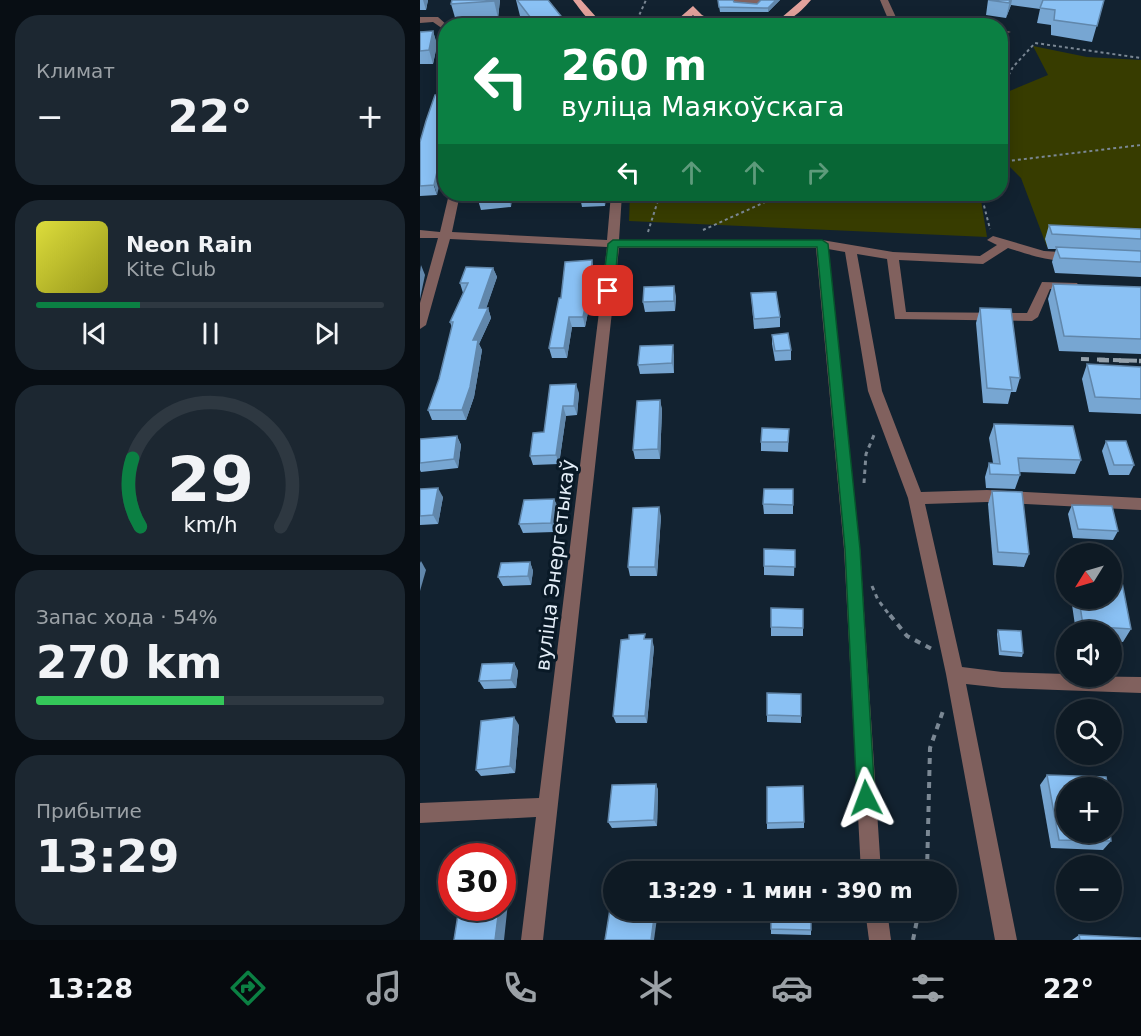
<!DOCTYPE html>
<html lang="ru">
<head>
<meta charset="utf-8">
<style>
  :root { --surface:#0e1a24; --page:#1c2731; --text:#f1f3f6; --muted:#9ba1a6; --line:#2e3841; --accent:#0b8043 }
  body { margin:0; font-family:"DejaVu Sans",sans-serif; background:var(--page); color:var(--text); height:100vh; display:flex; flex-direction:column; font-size:22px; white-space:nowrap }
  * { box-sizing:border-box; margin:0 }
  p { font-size:20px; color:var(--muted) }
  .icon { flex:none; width:33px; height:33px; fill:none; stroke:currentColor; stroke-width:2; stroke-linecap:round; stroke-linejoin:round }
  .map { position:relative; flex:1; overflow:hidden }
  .drawer { display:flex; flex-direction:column; gap:15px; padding:15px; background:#080e14; width:420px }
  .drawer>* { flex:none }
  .banner { position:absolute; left:18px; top:18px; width:570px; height:183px; border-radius:24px; box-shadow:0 3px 15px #0003,0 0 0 2px var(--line); background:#0b8043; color:#fff; overflow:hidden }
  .needle { width:39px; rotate:233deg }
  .buttons { position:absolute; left:636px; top:543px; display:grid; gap:12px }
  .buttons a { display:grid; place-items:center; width:66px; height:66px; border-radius:50%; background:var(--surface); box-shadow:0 3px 15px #0003,0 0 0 2px var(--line); font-size:30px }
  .speed { position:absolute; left:18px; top:843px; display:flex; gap:12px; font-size:30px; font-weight:700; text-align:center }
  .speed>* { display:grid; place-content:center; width:78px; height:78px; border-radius:50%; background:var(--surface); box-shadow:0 3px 15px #0003,0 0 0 2px var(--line); line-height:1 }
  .speed .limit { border:9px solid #d22; background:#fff; color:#111 }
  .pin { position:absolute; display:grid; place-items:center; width:51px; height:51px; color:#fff; margin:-26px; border-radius:12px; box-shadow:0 3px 9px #0006 }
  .me { position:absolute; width:66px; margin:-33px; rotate:357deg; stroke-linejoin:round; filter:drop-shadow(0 0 4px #0008) }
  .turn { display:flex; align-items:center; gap:21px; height:126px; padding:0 24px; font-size:27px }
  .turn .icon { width:78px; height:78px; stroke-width:2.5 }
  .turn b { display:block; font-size:42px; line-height:51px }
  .lanes { display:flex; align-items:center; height:57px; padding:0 24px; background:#0003; justify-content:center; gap:30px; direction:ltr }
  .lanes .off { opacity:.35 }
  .big { font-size:45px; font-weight:700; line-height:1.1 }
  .drawer .tile { flex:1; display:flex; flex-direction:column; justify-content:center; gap:9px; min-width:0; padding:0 21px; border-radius:24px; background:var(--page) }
  .drawer .dial { align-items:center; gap:0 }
  .dial svg { height:156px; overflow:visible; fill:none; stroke:var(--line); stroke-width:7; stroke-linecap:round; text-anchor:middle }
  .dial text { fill:var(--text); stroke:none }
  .song { display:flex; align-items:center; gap:18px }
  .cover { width:72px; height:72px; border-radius:9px; background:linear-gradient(135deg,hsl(60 70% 55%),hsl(60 70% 35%)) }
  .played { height:6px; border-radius:3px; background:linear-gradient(90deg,var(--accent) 30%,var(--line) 30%) }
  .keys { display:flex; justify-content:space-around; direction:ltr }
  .heat { display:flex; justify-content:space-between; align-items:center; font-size:33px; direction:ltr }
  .charge { height:9px; border-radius:4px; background:linear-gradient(90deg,#34c759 54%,var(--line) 0) }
  .trip { position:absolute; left:183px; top:861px; width:354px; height:60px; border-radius:30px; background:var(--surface); box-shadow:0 3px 15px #0003,0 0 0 2px var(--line); font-weight:700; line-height:60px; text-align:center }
  .dock { display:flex; height:96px; justify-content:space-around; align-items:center; background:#060a0e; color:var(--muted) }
  .dock .icon { width:42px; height:42px }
  .dock .active { color:var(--accent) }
  .dock b { font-size:27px; color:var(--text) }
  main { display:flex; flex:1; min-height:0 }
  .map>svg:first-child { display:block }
  .green { fill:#373c00 }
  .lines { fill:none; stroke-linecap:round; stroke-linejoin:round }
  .path-far2 { stroke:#7b8894; stroke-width:2; stroke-dasharray:3 3; stroke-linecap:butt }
  .path-far1 { stroke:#7b8894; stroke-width:3; stroke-dasharray:4.5 4.5; stroke-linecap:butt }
  .path { stroke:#7b8894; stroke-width:4; stroke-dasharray:6 6; stroke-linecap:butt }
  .minor { fill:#81615e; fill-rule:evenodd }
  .major { fill:#e3a29c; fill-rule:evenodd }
  .rail-far1 { stroke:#93a0ab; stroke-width:4; stroke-dasharray:8 8; stroke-linecap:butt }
  .rail { stroke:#93a0ab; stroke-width:4.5; stroke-dasharray:10 10; stroke-linecap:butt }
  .wall { fill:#77a6d2 }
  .shaded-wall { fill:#6187ab }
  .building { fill:#8ac1f4; stroke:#6187ab; stroke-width:1.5 }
  .route { fill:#0b8043; stroke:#07532c; stroke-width:1.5 }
  .labels { text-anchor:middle; stroke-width:6; stroke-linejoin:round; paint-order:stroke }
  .street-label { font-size:20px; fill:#e3edf7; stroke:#091926 }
</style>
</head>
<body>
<main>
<section class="drawer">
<div class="tile"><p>Климат</p>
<div class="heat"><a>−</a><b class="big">22°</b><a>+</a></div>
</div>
<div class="tile">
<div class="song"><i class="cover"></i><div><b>Neon Rain</b><p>Kite Club</p></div></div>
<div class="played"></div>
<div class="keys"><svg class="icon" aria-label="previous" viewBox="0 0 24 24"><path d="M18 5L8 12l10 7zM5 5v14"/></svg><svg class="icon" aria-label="pause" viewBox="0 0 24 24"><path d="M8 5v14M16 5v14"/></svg><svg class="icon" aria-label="next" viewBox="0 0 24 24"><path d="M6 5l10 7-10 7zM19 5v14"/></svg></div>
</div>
<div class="tile dial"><svg viewBox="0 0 100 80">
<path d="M14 69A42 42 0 1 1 86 69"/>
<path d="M14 69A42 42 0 0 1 10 34" stroke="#0b8043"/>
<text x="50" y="56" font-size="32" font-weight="700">29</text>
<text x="50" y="72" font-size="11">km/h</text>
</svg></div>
<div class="tile"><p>Запас хода · 54%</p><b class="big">270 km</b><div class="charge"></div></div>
<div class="tile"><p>Прибытие</p><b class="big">13:29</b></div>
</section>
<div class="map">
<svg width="721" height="940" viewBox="0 0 721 940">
  <rect width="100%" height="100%" fill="#122230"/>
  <g class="green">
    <polygon points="613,46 667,57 721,60 721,251 627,247 601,178 581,158 580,95 628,75"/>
    <polygon points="210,194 560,194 567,237 209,221"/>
  </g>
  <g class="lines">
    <g class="path-far2">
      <polyline points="217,20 226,0"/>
      <polyline points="580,91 593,67 615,43 721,58"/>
      <polyline points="580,162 721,145"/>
      <polyline points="561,194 570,229"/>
      <polyline points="283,230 363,194"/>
      <polyline points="228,232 240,194"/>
    </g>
    <g class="path-far1">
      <polyline points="444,483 446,454 454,435"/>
      <polyline points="452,586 458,600 471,617"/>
    </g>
    <g class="path">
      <polyline points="470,615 487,636 512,649"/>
      <polyline points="507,872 510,748 523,711"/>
      <polyline points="493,940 499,910"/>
    </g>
    <g class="minor">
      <polygon points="312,0 344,0 337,6 316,5"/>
      <polygon points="460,0 468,0 480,26 471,26"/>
      <polygon points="0,17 18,17 28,26 26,26 26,31 13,22 0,23"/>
      <polygon points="580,29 591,32 580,35"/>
      <path d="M29,194H40L32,232L187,240L191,194H202L199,240H402L473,252L560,256L577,245L567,240L573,236L624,251L656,253L658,256C645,268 604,253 588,248L563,264L479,260L486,312L607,313L622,282L657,283L659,286L653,290L630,289L618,317L612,321L475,319L467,259L437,254L462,391L501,492L567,490L721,498V510L567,502L505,504L542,667L582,672L646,674V676L721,677V693L582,688L546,684L597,940H575L526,674L488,498L448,391L425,252L408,249L440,549L461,872H441L424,549L396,248H199L123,940H101L116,817L0,823V803L119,798L187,247L30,239L6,325L0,329V303L18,238H0V230L20,232Z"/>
      <polygon points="445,910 467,910 471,940 449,940"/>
    </g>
    <g class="major">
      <path d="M153,0H161L177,18L187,26C170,26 163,13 153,0Z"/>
      <path d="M382,0H391C378,15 365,26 345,26L361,18Z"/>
      <path d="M273,6L282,15L303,26C292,26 280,24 273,15L261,26H250Z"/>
    </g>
    <polyline class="rail-far1" points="661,359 721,361"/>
    <polyline class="rail" points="679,360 721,361"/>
  </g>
  <g class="wall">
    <polygon points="0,0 8,0 6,10 0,10"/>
    <polygon points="80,0 78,18 36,21 31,4"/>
    <polygon points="96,0 128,0 149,26 107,26 100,16"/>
    <polygon points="298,0 337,4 341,0 360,0 348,12 300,12"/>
    <polygon points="568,0 684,0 672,42 631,35 631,25 617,23 620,9 591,5 586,18 566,15"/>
    <polygon points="13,31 17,45 13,64 0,64 0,32"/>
    <polygon points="0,142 17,195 0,196"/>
    <polygon points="92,194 91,207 61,210 58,200"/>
    <polygon points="186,194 185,206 162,207 160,197"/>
    <polygon points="629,225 721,229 721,277 635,273 632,262 636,249 628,249 625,239"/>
    <polygon points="73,268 77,277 66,308 68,308 71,318 59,344 62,350 54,397 46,420 12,420 8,410 19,379 32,328 30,322 43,293 40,283"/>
    <polygon points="174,270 173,288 165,327 152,327 147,358 132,358 129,348 141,298"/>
    <polygon points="633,284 721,287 721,354 639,351 628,299"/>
    <polygon points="331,293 360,317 360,327 334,329"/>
    <polygon points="256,296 255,311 225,312 223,302"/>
    <polygon points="560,308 600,378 596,392 591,392 588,404 563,403 556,323"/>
    <polygon points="352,335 371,350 371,360 355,361 352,344"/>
    <polygon points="254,355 254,373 220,374 218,365"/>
    <polygon points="667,364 721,367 721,414 669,412 662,379"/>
    <polygon points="130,385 159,393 157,415 146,416 139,464 113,465 110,456 124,432"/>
    <polygon points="240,400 242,410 240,459 215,459 213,450"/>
    <polygon points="574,424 661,460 655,474 599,472 600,475 595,489 566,488 565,477 569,463 573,463 569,438"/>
    <polygon points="369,429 368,452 341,451 341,442"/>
    <polygon points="37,436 41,445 38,468 1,472 0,470 0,442"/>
    <polygon points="686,441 714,465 709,475 689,475 682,451"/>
    <polygon points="0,489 23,497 18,524 0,525"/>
    <polygon points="373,489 373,514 344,514 343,504"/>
    <polygon points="572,491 609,554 604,567 573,565 568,504"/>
    <polygon points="134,499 138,508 134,532 103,533 99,524"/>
    <polygon points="652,505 698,531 693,540 653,538 648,514"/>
    <polygon points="241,516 237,576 210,576 208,567"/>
    <polygon points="375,550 374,576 344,575 344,566"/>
    <polygon points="110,562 113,571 111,585 83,586 78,577"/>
    <polygon points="651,598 692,598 711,629 703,642 692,641 692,632 656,632"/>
    <polygon points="351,608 383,609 383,636 351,636"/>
    <polygon points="578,630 603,653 602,657 579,655 577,634"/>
    <polygon points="226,639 234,647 227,723 196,723 193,716"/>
    <polygon points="94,663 98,671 96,688 64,689 59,681"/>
    <polygon points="381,694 381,723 347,722 347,715"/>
    <polygon points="99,725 95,773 61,776 56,770"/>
    <polygon points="627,775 646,788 691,841 683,850 631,848 620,785"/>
    <polygon points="236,784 238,790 237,826 192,828 188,822"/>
    <polygon points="347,787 384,822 384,828 347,829"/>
    <polygon points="351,910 391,930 391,935 351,934"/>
    <polygon points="659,935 721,940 652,940"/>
  </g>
  <g class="shaded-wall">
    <polygon points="3,0 8,0 6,10"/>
    <polygon points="74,0 80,0 78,18 74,1"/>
    <polygon points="356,0 360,0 348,12 348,8"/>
    <polygon points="590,0 592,0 591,5 586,18"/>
    <polygon points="13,31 17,45 13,64 9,50"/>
    <polygon points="26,133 26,157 17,195 14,185"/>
    <polygon points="89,194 92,194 91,207 88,197"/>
    <polygon points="183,194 186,194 185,206 183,196"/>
    <polygon points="172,260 174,270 173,288 165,327 163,317"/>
    <polygon points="1,265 5,275 0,299 0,272"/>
    <polygon points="73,268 77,277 63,318 59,308"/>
    <polygon points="254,286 256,296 255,311 254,301"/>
    <polygon points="68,308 71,318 59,344 62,350 54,397 46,420 42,410 53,340"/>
    <polygon points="149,317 152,327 147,358 144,348"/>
    <polygon points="253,345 254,355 254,373 252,363"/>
    <polygon points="156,384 159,393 157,415 154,406"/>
    <polygon points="240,400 242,410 240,459 238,449"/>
    <polygon points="143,406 146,416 139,464 136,455"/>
    <polygon points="37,436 41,445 38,468 34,459"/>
    <polygon points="18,488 23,497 18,524 13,515"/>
    <polygon points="134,499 138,508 134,532 131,523"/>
    <polygon points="239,507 241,516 237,576 235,567"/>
    <polygon points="1,561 6,570 0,591 0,563"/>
    <polygon points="110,562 113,571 111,585 108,576"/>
    <polygon points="232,639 234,647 227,723 225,716"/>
    <polygon points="94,663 98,671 96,688 91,680"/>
    <polygon points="94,717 99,725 95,773 90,766"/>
    <polygon points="236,784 238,790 237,826 234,820"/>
    <polygon points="83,876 90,884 84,940 75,940 79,908 82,908"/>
    <polygon points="235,910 237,910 238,911 234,940 231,940"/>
  </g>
  <g class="building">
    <polygon points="32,0 74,0 74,1 31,4"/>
    <polygon points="97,0 128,0 149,26 117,26"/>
    <polygon points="298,0 313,0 314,2 337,4 341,0 356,0 348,8 299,7"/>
    <polygon points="568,0 590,0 589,3"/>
    <polygon points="623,0 684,0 677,26 634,20 635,10 620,8"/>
    <polygon points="564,23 566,26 544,26 543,24"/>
    <polygon points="13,31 9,50 0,51 0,32"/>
    <polygon points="15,95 26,95 26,133 14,185 0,186 0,142 6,121"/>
    <polygon points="59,194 89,194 88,197 58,200"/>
    <polygon points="161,194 183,194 183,196 160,197"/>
    <polygon points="629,225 721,229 721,239 632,234"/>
    <polygon points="636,247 721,251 721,262 640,258"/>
    <polygon points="172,260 171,278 163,317 149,317 144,348 129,348 139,298 141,298 145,262"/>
    <polygon points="46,267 73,268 59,308 68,308 53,340 58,340 50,387 42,410 8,410 19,379 33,322 30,322 48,283 40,283"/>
    <polygon points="633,284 721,287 721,339 644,336"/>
    <polygon points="254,286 254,301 223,302 224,287"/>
    <polygon points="356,292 360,317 334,319 331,293"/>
    <polygon points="560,308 591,309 600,378 590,377 592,390 567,388"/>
    <polygon points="368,333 371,350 355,351 352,335"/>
    <polygon points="253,345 252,363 218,365 220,346"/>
    <polygon points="667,364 721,367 721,399 675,397"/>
    <polygon points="156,384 154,406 143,406 136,455 110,456 113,433 124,432 130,385"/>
    <polygon points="240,400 238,449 213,450 217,401"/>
    <polygon points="574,424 653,426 661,460 598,458 600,475 570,474 569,463 580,464"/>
    <polygon points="342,428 369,429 368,442 341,442"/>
    <polygon points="37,436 34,459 0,463 0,439"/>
    <polygon points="686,441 706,441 714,465 694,465"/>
    <polygon points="18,488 13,515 0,516 0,489"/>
    <polygon points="344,489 373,489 373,505 343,504"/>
    <polygon points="572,491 602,492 609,554 578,552"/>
    <polygon points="134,499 131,523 99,524 104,500"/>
    <polygon points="652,505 692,506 698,531 658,529"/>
    <polygon points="239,507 235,567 208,567 213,508"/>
    <polygon points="344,549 375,550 375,567 344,566"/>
    <polygon points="110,562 108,576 78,577 81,563"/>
    <polygon points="692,566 699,567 711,629 663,626 659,598 692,598"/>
    <polygon points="351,608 383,609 383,628 351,627"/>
    <polygon points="578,630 601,631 603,653 581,651"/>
    <polygon points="225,634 224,639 232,639 225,716 193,716 201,640 209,639 209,635"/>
    <polygon points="94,663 91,680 59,681 62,664"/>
    <polygon points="347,693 381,694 381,716 347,715"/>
    <polygon points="94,717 90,766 56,770 61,721"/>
    <polygon points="627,775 686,777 688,788 646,788 646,832 690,832 691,841 639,840"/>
    <polygon points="236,784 234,820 188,822 192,785"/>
    <polygon points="383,786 384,822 347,823 347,787"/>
    <polygon points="191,903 194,904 194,910 235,910 231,940 185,940"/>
    <polygon points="39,908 79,908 75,940 34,940"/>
    <polygon points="351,910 391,910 391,930 351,929"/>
    <polygon points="659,935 721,938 721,940 660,940"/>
  </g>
  <polygon class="route" points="193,240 402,240 408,244 440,549 455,798 453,804 446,807 440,804 437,798 425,549 397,247 198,247 194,291 188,294 182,291 188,244"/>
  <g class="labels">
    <g class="street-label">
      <text transform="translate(135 565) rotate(-83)" y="7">вуліца Энергетыкаў</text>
    </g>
  </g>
</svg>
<div class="buttons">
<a><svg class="needle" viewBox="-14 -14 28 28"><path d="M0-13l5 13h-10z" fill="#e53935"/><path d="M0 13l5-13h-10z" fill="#9ba1a6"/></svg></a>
<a><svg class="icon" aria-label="sound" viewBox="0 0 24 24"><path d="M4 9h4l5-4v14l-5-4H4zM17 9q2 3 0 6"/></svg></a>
<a><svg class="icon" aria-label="search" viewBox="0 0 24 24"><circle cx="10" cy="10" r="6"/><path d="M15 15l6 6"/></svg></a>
<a>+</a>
<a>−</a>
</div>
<div class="speed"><div class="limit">30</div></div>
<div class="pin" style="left:188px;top:291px;background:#d93025"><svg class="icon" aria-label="arrive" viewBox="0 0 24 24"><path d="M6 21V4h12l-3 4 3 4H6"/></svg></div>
<svg class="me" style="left:446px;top:798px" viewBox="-20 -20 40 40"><path d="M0-17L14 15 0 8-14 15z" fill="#0b8043" stroke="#fff" stroke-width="4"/></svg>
<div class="trip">13:29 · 1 мин · 390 m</div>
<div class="banner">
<div class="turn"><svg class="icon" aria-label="left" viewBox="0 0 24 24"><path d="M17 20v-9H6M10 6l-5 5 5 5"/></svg><div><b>260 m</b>вуліца Маякоўскага</div></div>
<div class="lanes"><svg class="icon" aria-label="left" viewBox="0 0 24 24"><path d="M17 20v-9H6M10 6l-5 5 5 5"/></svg><svg class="icon off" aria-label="ahead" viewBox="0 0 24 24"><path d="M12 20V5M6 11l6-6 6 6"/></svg><svg class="icon off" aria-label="ahead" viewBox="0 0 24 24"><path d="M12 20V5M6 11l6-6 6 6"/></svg><svg class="icon off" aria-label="right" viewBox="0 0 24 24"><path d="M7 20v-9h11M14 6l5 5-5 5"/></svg></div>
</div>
</div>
</main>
<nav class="dock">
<b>13:28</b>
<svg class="icon active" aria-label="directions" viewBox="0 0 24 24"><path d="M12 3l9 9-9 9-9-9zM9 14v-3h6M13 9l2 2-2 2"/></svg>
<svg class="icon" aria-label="music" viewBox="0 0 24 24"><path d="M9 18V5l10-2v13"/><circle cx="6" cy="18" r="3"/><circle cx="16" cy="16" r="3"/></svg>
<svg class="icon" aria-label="phone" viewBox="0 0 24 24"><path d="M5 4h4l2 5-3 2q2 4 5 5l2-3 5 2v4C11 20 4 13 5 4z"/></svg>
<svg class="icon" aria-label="climate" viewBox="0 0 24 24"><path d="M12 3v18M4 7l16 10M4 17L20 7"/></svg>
<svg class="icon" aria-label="car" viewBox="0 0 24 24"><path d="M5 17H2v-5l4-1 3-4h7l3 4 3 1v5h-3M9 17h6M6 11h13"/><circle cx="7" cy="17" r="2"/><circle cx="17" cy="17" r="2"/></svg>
<svg class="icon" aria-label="filters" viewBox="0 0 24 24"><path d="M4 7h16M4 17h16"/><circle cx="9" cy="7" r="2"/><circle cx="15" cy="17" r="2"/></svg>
<b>22°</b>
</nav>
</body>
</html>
